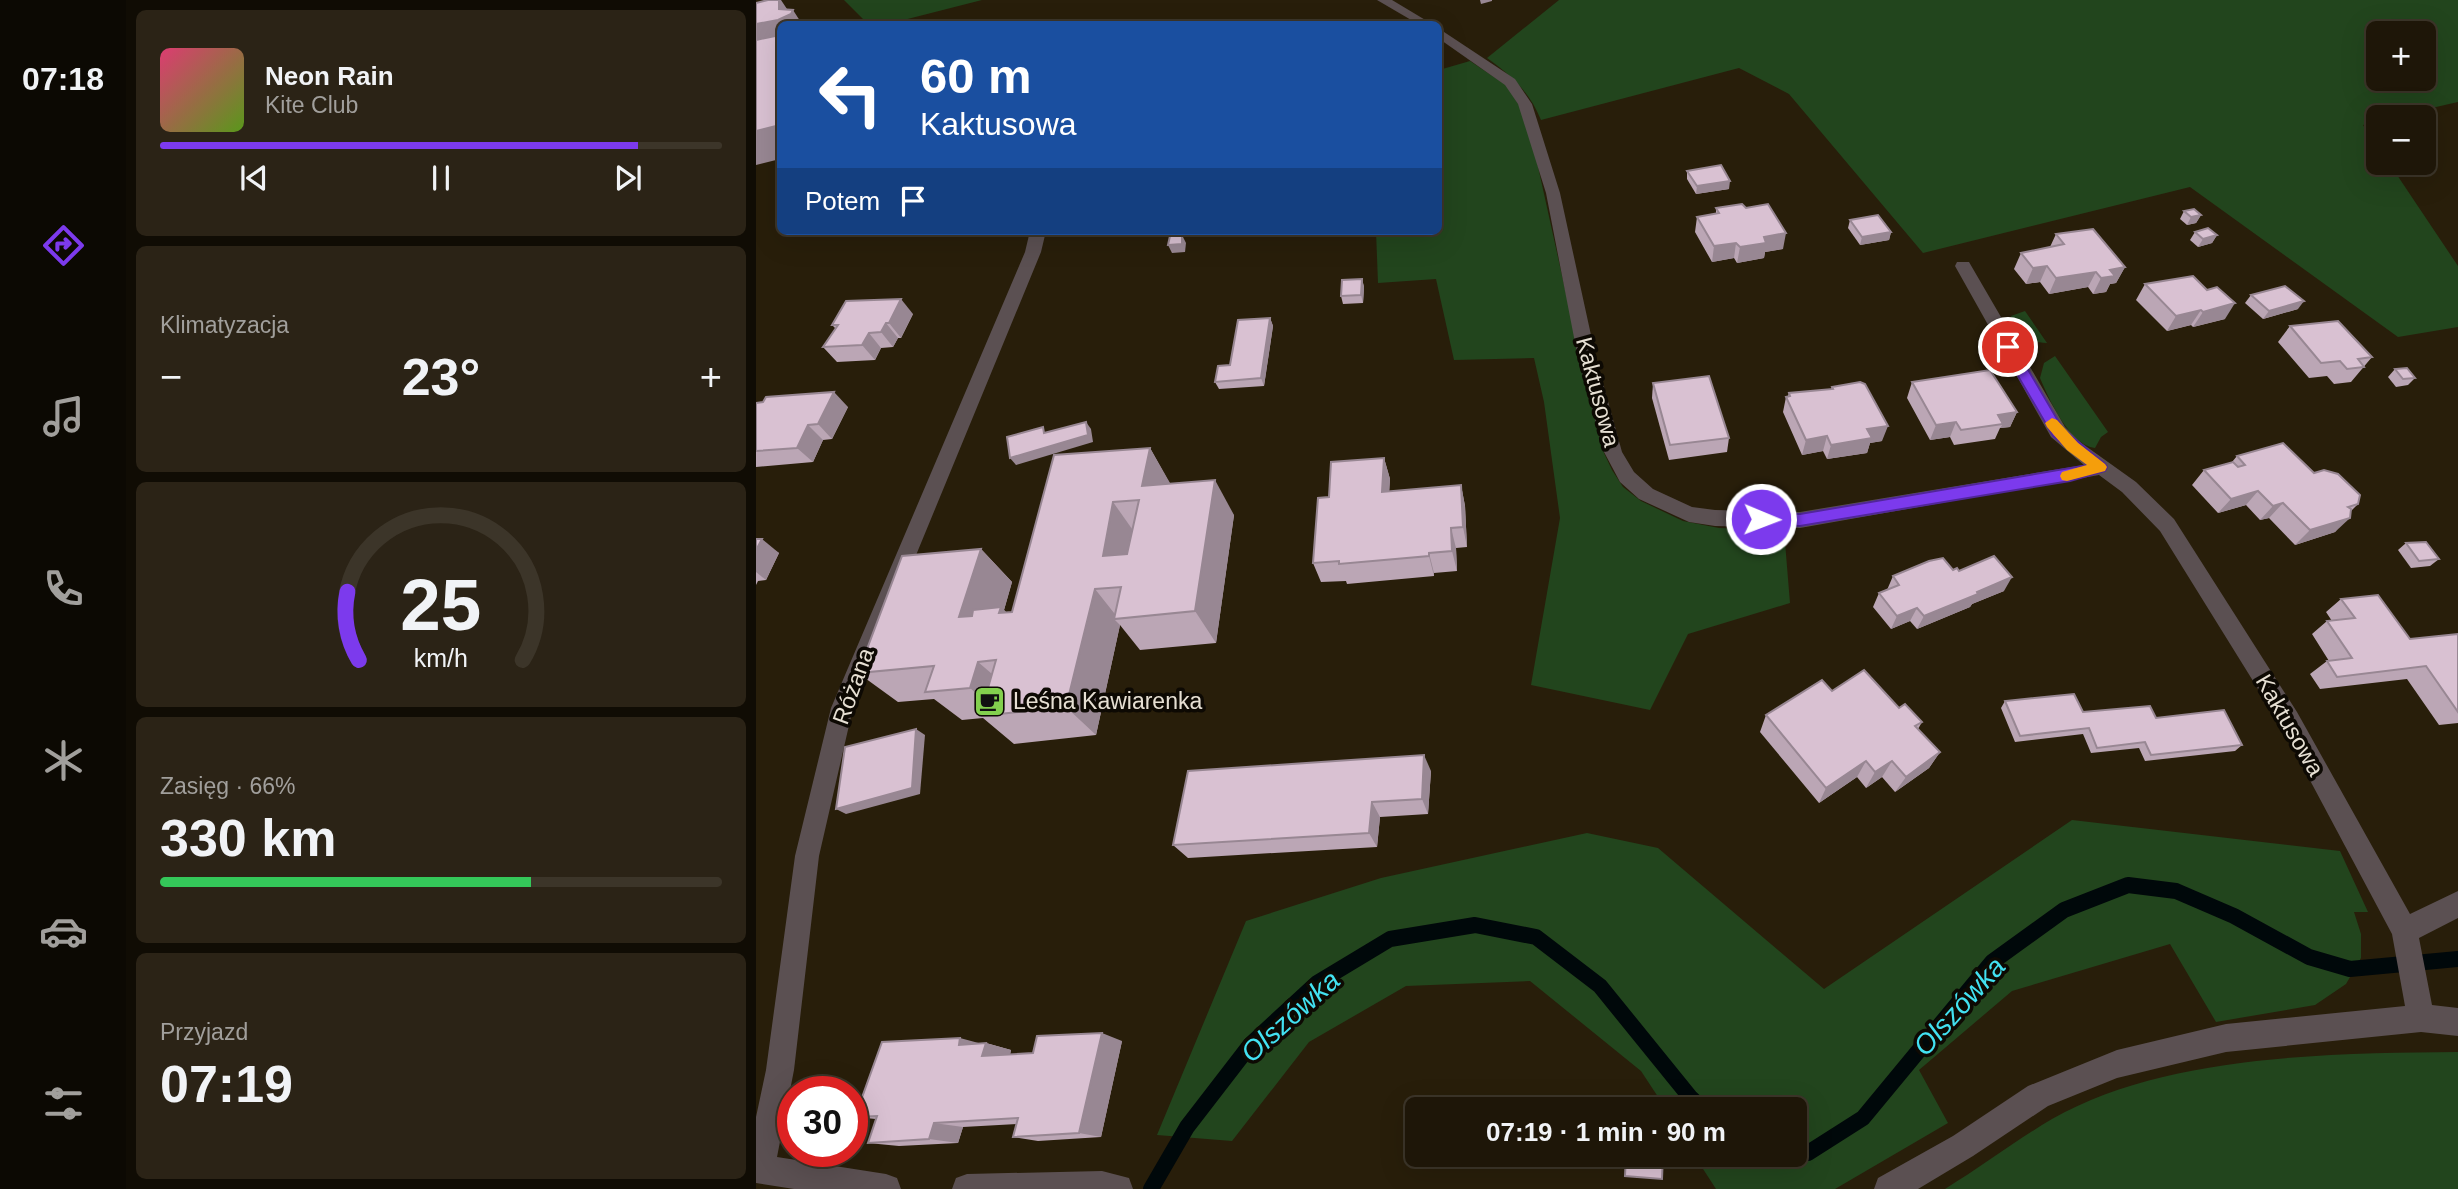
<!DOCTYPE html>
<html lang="pl">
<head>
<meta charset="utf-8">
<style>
  :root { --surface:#1e1608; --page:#2b2316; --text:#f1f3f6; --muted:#a19f9c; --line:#3c3529; --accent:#7c3aed }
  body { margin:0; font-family:Helvetica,sans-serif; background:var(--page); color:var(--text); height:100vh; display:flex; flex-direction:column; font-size:26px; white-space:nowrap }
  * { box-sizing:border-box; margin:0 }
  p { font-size:23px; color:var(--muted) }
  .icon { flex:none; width:38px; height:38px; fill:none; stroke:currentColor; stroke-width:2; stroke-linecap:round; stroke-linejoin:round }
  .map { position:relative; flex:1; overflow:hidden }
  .panel { display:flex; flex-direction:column; gap:10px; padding:10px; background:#100c04; width:630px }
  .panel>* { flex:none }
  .top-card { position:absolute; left:21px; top:21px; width:665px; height:214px; border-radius:10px; box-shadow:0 7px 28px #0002,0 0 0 2px var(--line); background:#1a4fa0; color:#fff; overflow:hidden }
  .tools { position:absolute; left:1610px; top:21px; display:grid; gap:14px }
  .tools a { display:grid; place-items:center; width:70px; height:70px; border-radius:10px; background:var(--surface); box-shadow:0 7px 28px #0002,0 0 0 2px var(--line); font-size:35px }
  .speed { position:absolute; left:21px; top:1076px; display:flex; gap:14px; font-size:35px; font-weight:700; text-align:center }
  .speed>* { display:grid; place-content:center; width:91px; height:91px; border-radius:50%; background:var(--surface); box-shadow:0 7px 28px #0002,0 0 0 2px var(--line); line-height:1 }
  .speed .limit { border:10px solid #d22; background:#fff; color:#111 }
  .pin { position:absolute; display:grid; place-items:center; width:60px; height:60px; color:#fff; margin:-30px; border:4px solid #fff; border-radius:50%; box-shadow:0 2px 7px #0007 }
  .me { position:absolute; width:77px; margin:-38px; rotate:91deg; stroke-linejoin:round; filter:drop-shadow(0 0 5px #0008) }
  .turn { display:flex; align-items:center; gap:24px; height:147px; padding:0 28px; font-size:32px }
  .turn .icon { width:91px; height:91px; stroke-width:2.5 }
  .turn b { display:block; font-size:49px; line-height:60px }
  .then { display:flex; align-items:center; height:66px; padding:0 28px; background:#0003; gap:14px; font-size:26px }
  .big { font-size:52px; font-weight:700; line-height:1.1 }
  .panel .card { flex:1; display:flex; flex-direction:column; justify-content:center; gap:10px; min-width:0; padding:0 24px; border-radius:10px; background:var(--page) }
  .panel .dial { align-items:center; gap:0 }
  .dial svg { height:182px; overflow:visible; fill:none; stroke:var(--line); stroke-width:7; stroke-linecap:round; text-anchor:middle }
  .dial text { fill:var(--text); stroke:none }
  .song { display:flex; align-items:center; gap:21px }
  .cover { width:84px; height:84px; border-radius:10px; background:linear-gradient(135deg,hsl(340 70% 55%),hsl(90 70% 35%)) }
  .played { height:7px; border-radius:4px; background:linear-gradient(90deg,var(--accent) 85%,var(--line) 85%) }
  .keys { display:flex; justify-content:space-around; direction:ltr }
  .heat { display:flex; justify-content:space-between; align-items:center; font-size:38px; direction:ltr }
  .charge { height:10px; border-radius:5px; background:linear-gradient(90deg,#34c759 66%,var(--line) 0) }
  .trip { position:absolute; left:649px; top:1097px; width:402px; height:70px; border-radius:10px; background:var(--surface); box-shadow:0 7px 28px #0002,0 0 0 2px var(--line); font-weight:700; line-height:70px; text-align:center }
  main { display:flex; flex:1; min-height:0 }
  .tabs { display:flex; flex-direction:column; width:126px; justify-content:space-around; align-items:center; background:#0c0903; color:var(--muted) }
  .tabs .icon { width:49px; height:49px }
  .tabs .on { color:var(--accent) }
  .tabs b { font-size:32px; color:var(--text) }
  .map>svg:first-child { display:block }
  .green { fill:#22451d; fill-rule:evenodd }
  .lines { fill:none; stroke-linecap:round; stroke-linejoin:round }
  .stream { stroke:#00080a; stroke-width:16 }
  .minor { fill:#5b5052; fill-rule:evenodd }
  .wall { fill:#bba6b5 }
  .shaded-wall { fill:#988793 }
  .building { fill:#d9c1d2; stroke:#988793; stroke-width:2; fill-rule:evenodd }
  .route { fill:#7c3aed; stroke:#51269a; stroke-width:2 }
  .slow { fill:#f59e0b }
  .labels { text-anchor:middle; stroke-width:7; stroke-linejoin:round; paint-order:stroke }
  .street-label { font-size:23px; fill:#e6dfd3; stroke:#0d0903 }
  .poi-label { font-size:23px; fill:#e6dfd3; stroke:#0d0903; text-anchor:start }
  .near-water-label { font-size:28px; font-style:italic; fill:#42e1f1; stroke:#0d0903 }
</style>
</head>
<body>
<main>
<nav class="tabs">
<b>07:18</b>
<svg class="icon on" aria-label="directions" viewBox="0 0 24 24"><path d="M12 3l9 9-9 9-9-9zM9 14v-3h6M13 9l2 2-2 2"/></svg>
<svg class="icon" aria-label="music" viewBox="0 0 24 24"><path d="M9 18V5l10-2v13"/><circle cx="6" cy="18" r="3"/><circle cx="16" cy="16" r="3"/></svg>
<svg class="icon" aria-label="phone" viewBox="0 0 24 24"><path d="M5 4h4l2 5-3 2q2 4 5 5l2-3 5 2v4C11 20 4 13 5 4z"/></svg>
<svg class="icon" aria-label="climate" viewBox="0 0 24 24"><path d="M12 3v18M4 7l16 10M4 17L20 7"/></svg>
<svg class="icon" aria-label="car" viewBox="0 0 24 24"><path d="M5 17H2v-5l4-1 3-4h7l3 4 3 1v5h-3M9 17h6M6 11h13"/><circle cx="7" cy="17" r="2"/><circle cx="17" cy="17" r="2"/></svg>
<svg class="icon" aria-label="filters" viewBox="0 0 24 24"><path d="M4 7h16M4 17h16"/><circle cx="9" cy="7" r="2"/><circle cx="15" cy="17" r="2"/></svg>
</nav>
<section class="panel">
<div class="card">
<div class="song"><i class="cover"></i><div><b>Neon Rain</b><p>Kite Club</p></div></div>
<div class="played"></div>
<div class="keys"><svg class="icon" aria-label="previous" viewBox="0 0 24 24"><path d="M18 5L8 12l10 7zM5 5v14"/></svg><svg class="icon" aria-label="pause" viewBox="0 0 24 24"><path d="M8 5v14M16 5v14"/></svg><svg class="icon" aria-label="next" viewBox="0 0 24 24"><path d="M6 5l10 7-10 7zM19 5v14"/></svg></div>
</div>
<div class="card"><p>Klimatyzacja</p>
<div class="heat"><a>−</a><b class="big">23°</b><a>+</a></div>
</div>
<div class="card dial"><svg viewBox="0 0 100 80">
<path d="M14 69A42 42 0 1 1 86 69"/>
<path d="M14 69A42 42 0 0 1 9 39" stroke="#7c3aed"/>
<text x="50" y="56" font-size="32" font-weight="700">25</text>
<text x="50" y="72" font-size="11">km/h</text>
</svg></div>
<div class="card"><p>Zasięg · 66%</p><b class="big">330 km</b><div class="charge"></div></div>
<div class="card"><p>Przyjazd</p><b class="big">07:19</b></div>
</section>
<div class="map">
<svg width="1702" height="1189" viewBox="0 0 1702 1189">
  <rect width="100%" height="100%" fill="#281e0a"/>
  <g class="green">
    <polygon points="88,0 226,0 132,24 112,24"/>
    <path d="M803,0H1702V102L1636,117H1622V121L1607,125L1622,147V163H1633L1702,266V327L1642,337L1434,187L1167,253L1033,94L983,68L785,120C773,91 756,76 731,58ZM1622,33H1668V79H1622Z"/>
    <polygon points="714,61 750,85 763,105 777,144 824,357 848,453 856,470 867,487 885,501 927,521 963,528 1028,530 1034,603 932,634 894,710 775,685 804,518 788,402 778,358 698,360 680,279 622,283 620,231 682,231 683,70"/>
    <path d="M1269,311L1291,343C1274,343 1257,334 1255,316Z"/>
    <path d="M1299,356L1352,432L1345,437L1339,448C1313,445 1293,399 1284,378L1288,363Z"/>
    <polygon points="1316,820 1584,851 1612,912 1598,912 1605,934 1605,958 1590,984 1559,1005 1460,1022 1414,944 1256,991 1163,1070 1192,1123 1079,1189 960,1189 938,1155 1040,1155 1040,1110 910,1109 885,1071 774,981 650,986 553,1042 476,1141 401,1135 490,921 625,878 831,833 902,848 1068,989"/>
    <path d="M1702,1052V1189H1189C1225,1167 1259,1141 1296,1119C1408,1055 1575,1053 1702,1052Z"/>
  </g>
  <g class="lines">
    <g class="stream">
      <polyline points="1040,1151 1052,1153 1107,1118 1236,962 1308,910 1372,885 1420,891 1478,916 1553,957 1594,969 1702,959"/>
      <polyline points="395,1189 431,1127 495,1044 561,983 634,939 719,925 780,937 844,986 934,1097 948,1110"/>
    </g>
    <g class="minor">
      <polygon points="621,0 636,0 676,24 662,24"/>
      <polygon points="682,28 759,79 776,104 804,193 840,358 866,452 878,472 897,489 936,507 959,510 1044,512 1328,465 1295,437 1199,266 1201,262 1213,262 1309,427 1324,442 1380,482 1418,519 1541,712 1654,914 1702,891 1702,918 1663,938 1676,1005 1702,1008 1702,1036 1665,1032 1470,1052 1361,1078 1292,1106 1217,1156 1162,1189 1118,1189 1122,1178 1197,1136 1272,1086 1361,1050 1470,1024 1649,1006 1636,934 1525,726 1404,531 1366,492 1343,475 1044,528 959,526 933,522 883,499 864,482 848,452 822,358 790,193 762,104 749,85 682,38"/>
      <polygon points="274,231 290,231 285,252 97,708 63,856 38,1070 21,1157 130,1174 141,1178 145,1189 38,1189 0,1183 0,1117 10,1070 39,856 75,708 269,252"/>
      <polygon points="346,1171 373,1178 377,1189 196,1189 200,1178 211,1174"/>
    </g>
  </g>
  <g class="wall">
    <polygon points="931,171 973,189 940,194 931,179"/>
    <polygon points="960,208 1027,249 1009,252 1008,258 981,263 978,258 956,262 939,232 941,217 960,214"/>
    <polygon points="1428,211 1445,215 1440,223 1431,225 1424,219"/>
    <polygon points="1094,220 1135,232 1133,240 1104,245 1092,228"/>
    <polygon points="1439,232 1461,235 1456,243 1442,247 1434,240"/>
    <polygon points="1300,234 1369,267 1360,283 1354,284 1350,292 1337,294 1332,287 1293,294 1284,282 1270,284 1258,269 1265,253 1294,247"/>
    <polygon points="606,279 608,287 607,303 587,304 585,296"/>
    <polygon points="1389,284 1469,319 1437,327 1435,325 1411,331 1380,300"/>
    <polygon points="1495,295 1542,309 1507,319 1489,303"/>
    <polygon points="157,314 145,338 142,338 137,347 125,348 119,360 81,362 67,347 80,329 76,325"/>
    <polygon points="514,318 517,326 508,386 463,389 459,382"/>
    <polygon points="1534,326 1616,357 1595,382 1578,384 1571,376 1553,378 1522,342"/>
    <polygon points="1639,369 1659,378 1652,385 1640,387 1632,377"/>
    <polygon points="1156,382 1261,412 1254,427 1244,428 1239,439 1198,445 1194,437 1174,440 1151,398"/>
    <polygon points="897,383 973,438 971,452 913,460 896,398"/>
    <polygon points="1076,387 1126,441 1114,443 1111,453 1071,459 1067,451 1046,455 1027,412 1030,397 1032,396 1033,393 1075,389"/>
    <polygon points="0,403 92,407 76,439 67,440 57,462 0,467"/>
    <polygon points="394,448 414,484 478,515 460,643 384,650 364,625 340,735 258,744 227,718 206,720 178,699 142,702 102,673 225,549 256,582 248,610 251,613 256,612"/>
    <polygon points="1481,456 1558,473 1602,504 1595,511 1579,532 1539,545 1513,518 1504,520 1490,505 1462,513 1436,485 1448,470 1476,462"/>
    <polygon points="628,458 634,479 633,492 705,485 709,506 711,547 700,548 701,571 678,573 678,576 591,584 590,581 565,582 557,563 573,497"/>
    <polygon points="0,539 23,553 10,580 2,581 0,585"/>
    <polygon points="1650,543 1683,559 1674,566 1655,568 1642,550"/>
    <polygon points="1197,570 1203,571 1248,591 1216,604 1214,607 1161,629 1154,621 1135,629 1117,607 1123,593 1131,590 1137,576"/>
    <polygon points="1585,599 1654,639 1702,634 1702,723 1683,725 1651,679 1564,689 1554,674 1571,661 1573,661 1556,634 1571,621 1576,621 1570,612"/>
    <polygon points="1076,691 1143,708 1166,722 1162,729 1184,752 1173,768 1139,792 1126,777 1110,788 1101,777 1063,803 1004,732 1010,715"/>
    <polygon points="1249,701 1327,712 1400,718 1486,745 1479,751 1389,761 1383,748 1335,753 1327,734 1259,742 1245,708"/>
    <polygon points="675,771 672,814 624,817 621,847 432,858 417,845"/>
    <polygon points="366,1041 345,1137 282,1141 257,1137 261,1124 207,1127 202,1143 143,1146 112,1143 120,1119 99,1117 224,1044 230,1043 255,1050 254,1055 277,1053"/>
  </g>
  <g class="shaded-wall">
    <polygon points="23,0 25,0 33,12 37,10 46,24 24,24 24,37 0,48 0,24 23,9"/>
    <polygon points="724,0 736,0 736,1 725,4"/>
    <polygon points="24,125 24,159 0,165 0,131"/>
    <polygon points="974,181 973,189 940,194 941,186"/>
    <polygon points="1445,215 1440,223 1431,225 1435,217"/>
    <polygon points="1135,232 1133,240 1104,245 1106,237"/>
    <polygon points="1030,233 1027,249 1009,252 1008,258 981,263 984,247 1008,237"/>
    <polygon points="426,235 430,243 429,252 416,253 412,245"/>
    <polygon points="1461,235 1456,243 1442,247 1447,239"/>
    <polygon points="980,243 978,258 956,262 958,246"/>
    <polygon points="1291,266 1284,282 1270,284 1277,268"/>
    <polygon points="1369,267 1360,283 1354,284 1350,292 1337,294 1345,278 1354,270"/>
    <polygon points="1340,272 1332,287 1293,294 1300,278"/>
    <polygon points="606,279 608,287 607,303 605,295"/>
    <polygon points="145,299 157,314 145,338 133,323"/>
    <polygon points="1548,301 1542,309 1507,319 1513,311"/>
    <polygon points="1479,303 1469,319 1437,327 1447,312"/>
    <polygon points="1445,310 1435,325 1411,331 1420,316"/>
    <polygon points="514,318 517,326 508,386 505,378"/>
    <polygon points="130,323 142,338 137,347 125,332"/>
    <polygon points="113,333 125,348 119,360 106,345"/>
    <polygon points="78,392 92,407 76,439 62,424"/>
    <polygon points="1261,412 1254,427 1244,428 1247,424 1242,415"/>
    <polygon points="330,422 335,429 337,442 260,465 254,458"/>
    <polygon points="1200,422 1194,437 1174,440 1180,425"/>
    <polygon points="52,425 67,440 57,462 41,448"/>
    <polygon points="1132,426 1126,441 1114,443 1111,453 1071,459 1075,445 1111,429"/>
    <polygon points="1071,436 1067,451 1046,455 1050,440"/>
    <polygon points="394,448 414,483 408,521 386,486"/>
    <polygon points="628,458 634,479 632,513 626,492"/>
    <polygon points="459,480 478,515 460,643 439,611"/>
    <polygon points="705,485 709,506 711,547 707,527"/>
    <polygon points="1502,491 1490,505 1462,513 1475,499"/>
    <polygon points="357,502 381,536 372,589 347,556"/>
    <polygon points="1527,503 1513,518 1504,520 1517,506"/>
    <polygon points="1594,518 1579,532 1539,545 1554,530"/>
    <polygon points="695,528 700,548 701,571 696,551"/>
    <polygon points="6,539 23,553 10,580 0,572 0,550"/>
    <polygon points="225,549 256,582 248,610 276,638 203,617"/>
    <polygon points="673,553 678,573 678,576 673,556"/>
    <polygon points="1256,577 1248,591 1216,604 1214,607 1161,629 1168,616 1221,592"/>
    <polygon points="339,589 362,618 358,619 364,625 340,735 310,707"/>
    <polygon points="1161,608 1154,621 1135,629 1141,616"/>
    <polygon points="222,662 256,691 245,714 214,688"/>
    <polygon points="160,729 169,735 164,794 90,814 80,809"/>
    <polygon points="1184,752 1173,768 1139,792 1150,777"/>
    <polygon points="668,755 675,771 672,814 666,799"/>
    <polygon points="1110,761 1101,777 1063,803 1070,788"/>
    <polygon points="1136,761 1126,777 1110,788 1119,772"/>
    <polygon points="616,802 624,817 621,847 613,833"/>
    <polygon points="346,1033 366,1041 345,1137 323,1133"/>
    <polygon points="204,1038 230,1045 230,1043 255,1050 252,1063 226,1056 203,1045"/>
    <polygon points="178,1123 207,1127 202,1143 173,1139"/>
  </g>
  <g class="building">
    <polygon points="12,0 23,0 23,9 37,10 35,14 22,20 0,24 0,3"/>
    <polygon points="24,35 24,125 0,131 0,40"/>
    <polygon points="965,165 974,181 941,186 931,171"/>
    <polygon points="986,204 990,208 1012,204 1030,233 1008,237 1010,243 984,247 980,243 958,246 941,217 963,213 960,208"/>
    <polygon points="1438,209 1445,215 1435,217 1428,211"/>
    <polygon points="1122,215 1135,232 1106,237 1094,220"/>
    <polygon points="1452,228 1461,235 1447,239 1439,232"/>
    <polygon points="1337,229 1369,267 1354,270 1359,276 1345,278 1340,272 1300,278 1291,266 1277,268 1265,253 1308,244 1300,234"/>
    <polygon points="426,235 426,244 412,245 414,236"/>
    <polygon points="1437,276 1451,290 1461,287 1479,303 1447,312 1445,310 1420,316 1389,284"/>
    <polygon points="606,279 605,295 585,296 586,280"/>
    <polygon points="1529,286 1548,301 1513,311 1495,295"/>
    <polygon points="145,299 133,323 130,323 125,332 113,333 106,345 67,347 82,325 76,325 90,301"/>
    <polygon points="514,318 505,378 459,382 462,366 474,365 482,320"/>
    <polygon points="1582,321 1616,357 1602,359 1608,367 1591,369 1584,361 1565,363 1534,326"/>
    <polygon points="1651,368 1659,378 1647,379 1639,369"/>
    <polygon points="1234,370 1261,412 1242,415 1247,424 1205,430 1200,422 1180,425 1156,382"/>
    <polygon points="953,376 973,438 914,445 897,383"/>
    <polygon points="1104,382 1109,384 1132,426 1111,429 1116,438 1075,445 1071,436 1050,440 1030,397 1034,396 1033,393 1077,389 1076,387"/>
    <polygon points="78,392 62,424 52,425 41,448 0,451 0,403 7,402 10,397"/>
    <polygon points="330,422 332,435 254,458 251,437 287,427 288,433"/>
    <polygon points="1527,443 1558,473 1568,470 1582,474 1604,495 1602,504 1592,507 1595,509 1594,518 1554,530 1527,503 1517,506 1502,491 1475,499 1448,470 1477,462 1482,467 1489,465 1481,456"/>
    <path d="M394,448L386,486L459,480L439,611L358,619L365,587L339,589L310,707L224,716L240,660L222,662L214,688L169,692L178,666L102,673L146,556L225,549L203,617L216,616L217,610L245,607L243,613L256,612L298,455ZM383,500L371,554L347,556L357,502Z"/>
    <polygon points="628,458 626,492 705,485 707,527 695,528 696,551 673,553 673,556 583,564 583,561 557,563 562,498 573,497 575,462"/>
    <polygon points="0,539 6,539 0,550"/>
    <polygon points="1670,542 1683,559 1663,561 1650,543"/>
    <polygon points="1238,556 1256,577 1221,592 1222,594 1168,616 1161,608 1141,616 1123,593 1143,585 1137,576 1173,561 1187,558 1197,570 1201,568 1203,571"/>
    <polygon points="1622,595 1654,639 1702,634 1702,712 1670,666 1581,677 1571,661 1596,658 1571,621 1599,618 1585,599"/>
    <polygon points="1108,670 1143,708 1149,704 1166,722 1159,726 1184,752 1150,777 1136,761 1119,772 1110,761 1070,788 1010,715 1066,680 1076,691"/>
    <polygon points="1318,694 1327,712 1394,706 1400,718 1468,710 1486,745 1395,755 1389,742 1341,748 1333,728 1264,736 1249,701"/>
    <polygon points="160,729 156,788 80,809 89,747"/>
    <polygon points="668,755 666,799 616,802 613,833 417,845 432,771"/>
    <polygon points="346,1033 323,1133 257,1137 262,1118 178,1123 173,1139 112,1143 121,1116 99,1117 126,1042 204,1038 203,1045 230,1043 226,1056 277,1053 281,1036"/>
    <polygon points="870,1155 907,1155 906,1179 869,1176"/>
  </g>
  <polygon class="route" points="1252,342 1257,344 1307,429 1349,464 1351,467 1349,471 1314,481 1044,526 1000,524 997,519 1000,515 1005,513 1044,514 1332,465 1297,436 1245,347"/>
  <polygon class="slow" points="1296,418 1301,420 1322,443 1349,464 1351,467 1349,471 1311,481 1306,480 1304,476 1306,472 1331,465 1311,450 1291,427 1289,423"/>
  <defs>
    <symbol id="cafe-square" viewBox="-11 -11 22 22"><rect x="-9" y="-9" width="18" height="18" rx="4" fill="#83d04e" stroke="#0d0903"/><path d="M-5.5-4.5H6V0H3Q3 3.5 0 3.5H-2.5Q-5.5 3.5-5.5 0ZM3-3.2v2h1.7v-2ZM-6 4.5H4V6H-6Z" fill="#111"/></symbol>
  </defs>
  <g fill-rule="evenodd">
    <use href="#cafe-square" x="216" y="684" width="35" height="35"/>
  </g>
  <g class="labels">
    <g class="street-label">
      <text transform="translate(842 392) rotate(75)" y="8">Kaktusowa</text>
      <text transform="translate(97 686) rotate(-70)" y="8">Różana</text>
      <text transform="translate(1534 725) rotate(60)" y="8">Kaktusowa</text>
    </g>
    <g class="poi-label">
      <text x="257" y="709">Leśna Kawiarenka</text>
    </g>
    <g class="near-water-label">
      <text transform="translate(1203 1006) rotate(-48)" y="10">Olszówka</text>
      <text transform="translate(534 1016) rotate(-42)" y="10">Olszówka</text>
    </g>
  </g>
</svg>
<div class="tools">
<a>+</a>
<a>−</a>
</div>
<div class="speed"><div class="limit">30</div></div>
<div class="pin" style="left:1252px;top:347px;background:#d93025"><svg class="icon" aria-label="arrive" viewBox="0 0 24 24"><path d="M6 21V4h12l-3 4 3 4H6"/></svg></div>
<svg class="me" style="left:1005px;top:519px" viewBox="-20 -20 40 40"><circle r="17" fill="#7c3aed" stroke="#fff" stroke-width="3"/><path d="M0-11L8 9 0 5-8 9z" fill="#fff"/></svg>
<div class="trip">07:19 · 1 min · 90 m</div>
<div class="top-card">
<div class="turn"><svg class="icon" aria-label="left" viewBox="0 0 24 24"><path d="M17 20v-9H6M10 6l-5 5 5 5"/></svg><div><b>60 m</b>Kaktusowa</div></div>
<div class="then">Potem<svg class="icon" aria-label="arrive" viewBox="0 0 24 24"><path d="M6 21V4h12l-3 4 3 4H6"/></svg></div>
</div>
</div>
</main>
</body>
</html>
